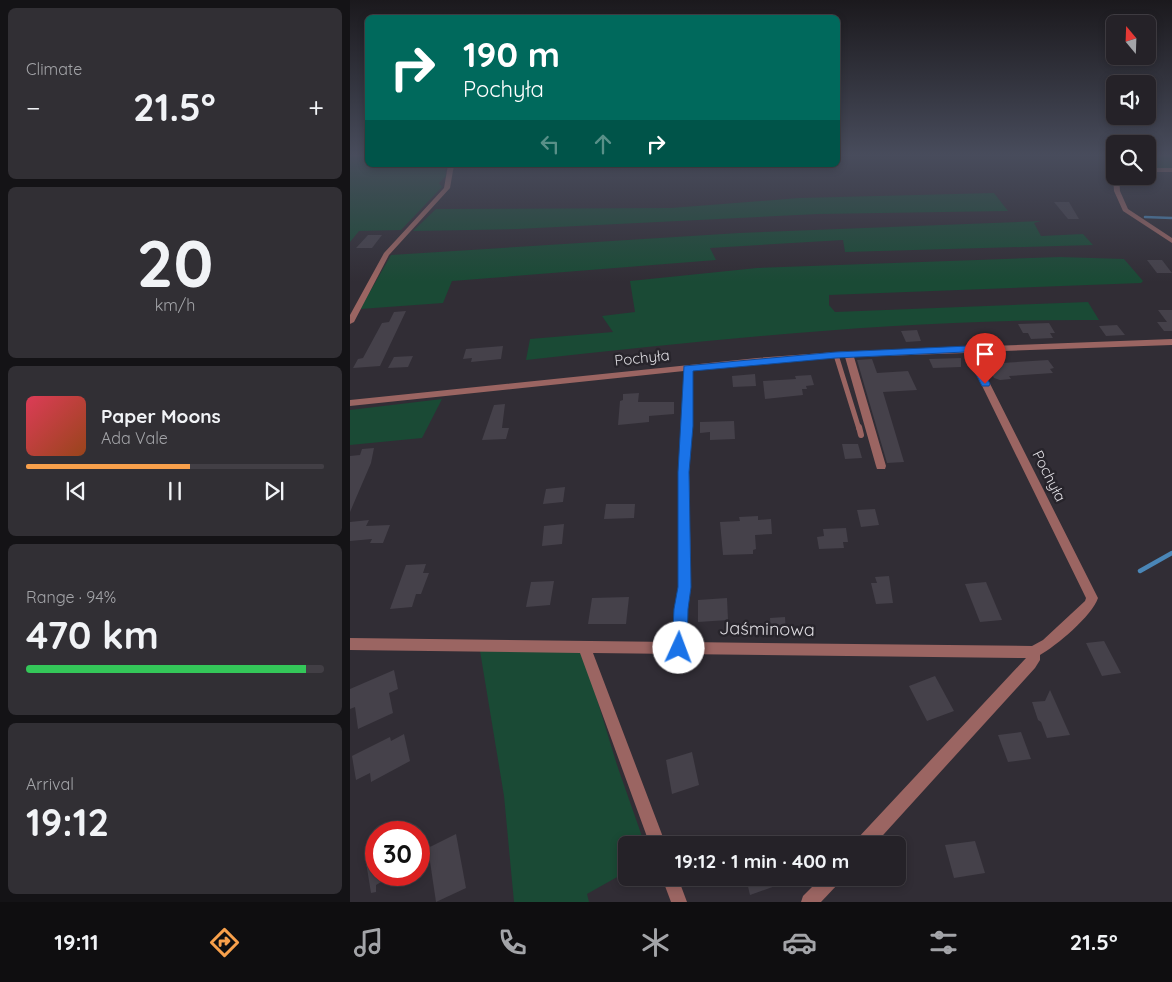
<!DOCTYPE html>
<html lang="en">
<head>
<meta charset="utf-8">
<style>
  :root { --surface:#252228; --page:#312f34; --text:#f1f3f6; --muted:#a3a4a8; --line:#423f45; --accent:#f8a04b }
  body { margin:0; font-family:Quicksand,sans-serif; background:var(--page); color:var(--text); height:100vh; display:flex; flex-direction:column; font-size:19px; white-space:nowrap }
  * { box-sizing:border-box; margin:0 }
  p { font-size:16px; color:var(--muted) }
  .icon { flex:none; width:28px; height:28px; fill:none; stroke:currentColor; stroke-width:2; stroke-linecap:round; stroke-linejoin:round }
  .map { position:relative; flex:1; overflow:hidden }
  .panel { display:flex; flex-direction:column; gap:8px; padding:8px; background:#141316; width:350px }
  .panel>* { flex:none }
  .hud { position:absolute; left:15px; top:15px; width:475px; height:152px; border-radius:8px; box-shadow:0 2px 8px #0003,0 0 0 1px var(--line); background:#00695c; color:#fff; overflow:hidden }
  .needle { width:32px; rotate:341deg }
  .buttons { position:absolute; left:756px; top:15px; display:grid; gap:10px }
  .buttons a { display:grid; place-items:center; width:50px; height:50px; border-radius:8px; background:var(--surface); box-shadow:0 2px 8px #0003,0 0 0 1px var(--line); font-size:25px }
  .speed { position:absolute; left:15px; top:821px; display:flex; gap:10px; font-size:25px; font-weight:700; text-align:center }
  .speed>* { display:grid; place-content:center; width:65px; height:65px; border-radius:50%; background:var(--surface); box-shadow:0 2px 8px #0003,0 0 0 1px var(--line); line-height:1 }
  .speed .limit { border:8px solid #d22; background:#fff; color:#111 }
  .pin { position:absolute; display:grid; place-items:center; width:42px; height:42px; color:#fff; margin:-51px -21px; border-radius:50% 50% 50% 0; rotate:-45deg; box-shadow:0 0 5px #0007 }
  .pin .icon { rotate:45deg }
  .me { position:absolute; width:55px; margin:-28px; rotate:2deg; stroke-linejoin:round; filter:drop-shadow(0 0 4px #0008) }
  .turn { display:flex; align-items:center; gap:18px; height:105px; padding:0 15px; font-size:22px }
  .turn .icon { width:65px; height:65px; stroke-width:2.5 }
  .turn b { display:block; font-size:35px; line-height:42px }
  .lanes { display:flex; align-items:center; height:48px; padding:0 15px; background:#0003; justify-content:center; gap:25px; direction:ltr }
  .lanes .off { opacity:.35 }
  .big { font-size:38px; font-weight:700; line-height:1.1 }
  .panel .card { flex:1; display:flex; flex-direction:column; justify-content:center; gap:8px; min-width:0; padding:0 18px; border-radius:8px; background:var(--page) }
  .panel .dial { align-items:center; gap:0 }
  .dial b { font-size:65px; line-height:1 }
  .song { display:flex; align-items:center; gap:15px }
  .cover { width:60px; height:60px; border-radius:8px; background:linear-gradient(135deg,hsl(350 70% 55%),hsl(20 70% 35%)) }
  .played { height:5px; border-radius:2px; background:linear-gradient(90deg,var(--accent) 55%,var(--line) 55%) }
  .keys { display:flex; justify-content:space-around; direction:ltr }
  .heat { display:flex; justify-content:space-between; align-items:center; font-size:28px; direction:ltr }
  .charge { height:8px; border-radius:4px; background:linear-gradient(90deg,#34c759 94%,var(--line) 0) }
  .trip { position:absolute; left:268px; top:836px; width:288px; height:50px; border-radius:8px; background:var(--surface); box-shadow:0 2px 8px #0003,0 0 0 1px var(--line); font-weight:700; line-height:50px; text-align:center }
  .dock { display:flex; height:80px; justify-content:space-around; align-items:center; background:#0f0e10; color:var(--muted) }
  .dock .icon { width:35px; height:35px }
  .dock .on { color:var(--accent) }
  .dock b { font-size:22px; color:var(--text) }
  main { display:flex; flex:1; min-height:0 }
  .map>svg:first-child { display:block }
  .green { fill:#1a4a35 }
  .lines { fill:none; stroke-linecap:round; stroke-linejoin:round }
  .stream-far1 { stroke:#4a86b7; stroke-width:2.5 }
  .stream { stroke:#4a86b7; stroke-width:4.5 }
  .building { fill:#45414a }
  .lane-far1 { stroke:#9b6562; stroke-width:5 }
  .lane { stroke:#9b6562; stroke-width:6 }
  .street { fill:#9b6562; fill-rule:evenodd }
  .route { fill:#1a73e8; stroke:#114b97 }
  .labels { text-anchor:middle; stroke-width:5; stroke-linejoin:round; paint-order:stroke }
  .street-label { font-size:15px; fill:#dddbe0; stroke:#27242b }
  .near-street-label { font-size:18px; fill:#dddbe0; stroke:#27242b }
</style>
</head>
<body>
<main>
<section class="panel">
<div class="card"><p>Climate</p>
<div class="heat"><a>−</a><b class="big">21.5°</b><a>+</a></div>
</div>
<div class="card dial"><b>20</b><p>km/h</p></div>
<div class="card">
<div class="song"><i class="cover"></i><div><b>Paper Moons</b><p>Ada Vale</p></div></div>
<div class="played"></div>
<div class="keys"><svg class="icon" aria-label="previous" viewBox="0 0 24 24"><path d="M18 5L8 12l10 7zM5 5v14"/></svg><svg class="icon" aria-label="pause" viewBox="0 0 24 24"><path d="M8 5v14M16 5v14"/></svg><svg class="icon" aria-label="next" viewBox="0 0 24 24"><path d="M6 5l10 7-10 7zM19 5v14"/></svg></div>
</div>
<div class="card"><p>Range · 94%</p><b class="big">470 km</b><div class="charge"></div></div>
<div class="card"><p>Arrival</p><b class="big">19:12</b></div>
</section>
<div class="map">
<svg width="822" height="902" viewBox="0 0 822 902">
  <rect width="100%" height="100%" fill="#312d35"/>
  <g class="green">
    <polygon points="0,156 17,156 18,165 95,165 96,176 89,183 92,187 51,230 9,231 0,242"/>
    <polygon points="798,156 822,156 822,168 807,168"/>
    <polygon points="644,193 658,211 468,214 167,229 63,231 86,209 321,208 449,198"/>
    <polygon points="691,221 684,223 691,236 733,234 743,245 495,252 493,240 360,248 366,260 102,281 93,303 10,309 41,255 389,233"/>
    <path d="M710,257L774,259L793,281L791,283L479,295V305L485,312L738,302L749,320C558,319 366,339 176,360L180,339L263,332L252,316L285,312L280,281L407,268Z"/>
    <polygon points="92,399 72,438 0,445 0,410"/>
    <polygon points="232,650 267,765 295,845 276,845 276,872 237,894 239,902 164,902 154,796 130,651"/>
  </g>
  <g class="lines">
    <polyline class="stream-far1" points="795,217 822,218"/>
    <polyline class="stream" points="790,571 822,553"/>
  </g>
  <g class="building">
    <polygon points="704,202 719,202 729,219 718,219"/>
    <polygon points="18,235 32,235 22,248 6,248"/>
    <polygon points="797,260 812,260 822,273 807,273"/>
    <polygon points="808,310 822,310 822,331 814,331 807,322 817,322"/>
    <polygon points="56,311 30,366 3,368 8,359 13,358 32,323 39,322 44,312"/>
    <polygon points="699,323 705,333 700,333 703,338 681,339 678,333 673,333 668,324"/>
    <polygon points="767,325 775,335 756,336 749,326"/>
    <polygon points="567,330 571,341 556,342 551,331"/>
    <polygon points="153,346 151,359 121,362 122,358 113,359 116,349"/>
    <polygon points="63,356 58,367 38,368 44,357"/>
    <polygon points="611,358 611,367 583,368 579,359"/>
    <polygon points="522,359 527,373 558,371 567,390 533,392 554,462 537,463 507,360"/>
    <polygon points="639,360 650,360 652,363 698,360 704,368 700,369 703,373 659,376 661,379 650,380 644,378 638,367 643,366"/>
    <polygon points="405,374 406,386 383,387 382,376"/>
    <polygon points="461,375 464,385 456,386 457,389 452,389 453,395 415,399 413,381 446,379 445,376"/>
    <polygon points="289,393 288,402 324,402 324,414 299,416 299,422 268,425 270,401 273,400 273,394"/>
    <polygon points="155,404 152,428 159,428 156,439 132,440 144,405"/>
    <polygon points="384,421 385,439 360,440 360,432 350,433 350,422"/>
    <polygon points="492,444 508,444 512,458 495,459"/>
    <polygon points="24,448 21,463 0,512 0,456 10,455 12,449"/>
    <polygon points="215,487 213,502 193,504 196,489"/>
    <polygon points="256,504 285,504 284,518 254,519"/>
    <polygon points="525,509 529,525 511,527 507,510"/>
    <polygon points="408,516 408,520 421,519 422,534 405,535 406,549 403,550 403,554 373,555 370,522 390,521 389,517"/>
    <polygon points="19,520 16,526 40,525 33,543 20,543 22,539 0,541 0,522"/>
    <polygon points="214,524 212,544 192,546 194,526"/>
    <polygon points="496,528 498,542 493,542 494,548 469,549 467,537 474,536 473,529"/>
    <polygon points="76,564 73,573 79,573 71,594 66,594 62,607 40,609 56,565"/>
    <polygon points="539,576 543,603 526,604 521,583 527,583 525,577"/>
    <polygon points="204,581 200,605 176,607 181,582"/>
    <polygon points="636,582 652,620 630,622 615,584"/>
    <polygon points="279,597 276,624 238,624 242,598"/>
    <polygon points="377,598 378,620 348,622 348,600"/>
    <polygon points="435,617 436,634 421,635 420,618"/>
    <polygon points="754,641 771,673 752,676 736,643"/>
    <polygon points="44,670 48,689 39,693 43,713 8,729 5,707 0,709 0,689"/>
    <polygon points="585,676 604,711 577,721 559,686"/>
    <polygon points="700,690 720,735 697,738 691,722 688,720 682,702 695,701"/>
    <polygon points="671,732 681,759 658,762 648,735"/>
    <polygon points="54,734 60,761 21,782 20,773 6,780 2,756 40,737 41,741"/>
    <polygon points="342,752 349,785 322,794 316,760"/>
    <polygon points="106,834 116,888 86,902 78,848"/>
    <polygon points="625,841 635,873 604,878 595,845"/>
    <polygon points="26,856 26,875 43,875 26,885 26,892 21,893 16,862"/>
    <polygon points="396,878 444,878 445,879 400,895"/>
  </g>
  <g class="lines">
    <polyline class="lane-far1" points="486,355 509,429"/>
    <polyline class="lane" points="509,427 511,435"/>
    <g class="street">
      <polygon points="98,165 104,165 100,188 39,255 4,322 0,324 0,315 34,253 94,188"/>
      <rect x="798" y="168" width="24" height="4"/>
      <polygon points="765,174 765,176 769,176 770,191 778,209 822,238 822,243 773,211 764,191 763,176"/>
      <path d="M822,339V345L624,352L748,598C742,616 706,646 690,655V660L685,668L524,845H505L507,839L676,658L243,653L316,845H300L230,653L0,650V638L323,642L325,609L329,587V472L334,371L0,406V400L407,358L486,352ZM616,353L736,598L735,601L693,640L682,646L336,642L337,609L341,587L339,472L342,370L495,357L526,466L527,469H535L536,466L504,357Z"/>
      <polygon points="312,878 328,878 337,902 321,902"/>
      <polygon points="471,878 490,878 488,884 471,902 451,902 453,896"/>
    </g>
  </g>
  <linearGradient id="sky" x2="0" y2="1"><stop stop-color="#1b191d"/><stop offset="0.55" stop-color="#484c5c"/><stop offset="1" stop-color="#484c5c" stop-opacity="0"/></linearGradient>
  <rect width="822" height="282" fill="url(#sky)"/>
  <polygon class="route" points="618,346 623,349 640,384 639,386 632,386 615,352 486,358 343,371 343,426 339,472 341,587 338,609 337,648 334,652 329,654 324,652 322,648 324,609 328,587 328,472 334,366 486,352"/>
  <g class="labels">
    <g class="street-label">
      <text transform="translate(292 358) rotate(-6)" y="5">Pochyła</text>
      <text transform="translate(699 476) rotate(63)" y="5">Pochyła</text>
    </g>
    <g class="near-street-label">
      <text transform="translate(417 629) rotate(1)" y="6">Jaśminowa</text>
    </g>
  </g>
</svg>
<div class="buttons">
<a><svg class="needle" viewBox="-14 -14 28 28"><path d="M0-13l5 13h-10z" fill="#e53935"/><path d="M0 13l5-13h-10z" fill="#a3a4a8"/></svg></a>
<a><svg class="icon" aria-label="sound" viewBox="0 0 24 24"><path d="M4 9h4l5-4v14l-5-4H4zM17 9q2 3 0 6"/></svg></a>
<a><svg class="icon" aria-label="search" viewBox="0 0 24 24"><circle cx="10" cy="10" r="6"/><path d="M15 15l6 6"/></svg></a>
</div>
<div class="speed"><div class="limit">30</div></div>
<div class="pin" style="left:635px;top:384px;background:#d93025"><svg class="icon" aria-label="arrive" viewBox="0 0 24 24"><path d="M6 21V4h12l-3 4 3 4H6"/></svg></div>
<svg class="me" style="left:329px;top:648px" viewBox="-20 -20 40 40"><circle r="19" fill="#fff"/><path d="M0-13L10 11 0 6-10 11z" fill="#1a73e8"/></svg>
<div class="trip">19:12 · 1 min · 400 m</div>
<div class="hud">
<div class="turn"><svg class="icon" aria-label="right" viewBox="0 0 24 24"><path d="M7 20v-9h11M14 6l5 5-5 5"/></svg><div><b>190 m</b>Pochyła</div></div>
<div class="lanes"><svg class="icon off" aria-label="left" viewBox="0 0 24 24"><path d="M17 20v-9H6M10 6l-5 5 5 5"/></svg><svg class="icon off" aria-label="ahead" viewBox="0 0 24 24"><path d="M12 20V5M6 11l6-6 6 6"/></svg><svg class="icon" aria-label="right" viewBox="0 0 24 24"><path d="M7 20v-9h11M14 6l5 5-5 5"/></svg></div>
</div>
</div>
</main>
<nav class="dock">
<b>19:11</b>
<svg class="icon on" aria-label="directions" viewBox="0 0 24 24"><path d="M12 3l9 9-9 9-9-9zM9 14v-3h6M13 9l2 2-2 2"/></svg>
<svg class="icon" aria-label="music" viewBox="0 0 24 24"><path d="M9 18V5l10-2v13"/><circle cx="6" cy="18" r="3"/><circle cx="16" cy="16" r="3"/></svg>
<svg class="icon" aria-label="phone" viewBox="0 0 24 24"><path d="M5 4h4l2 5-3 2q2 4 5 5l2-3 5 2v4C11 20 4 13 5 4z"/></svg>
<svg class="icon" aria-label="climate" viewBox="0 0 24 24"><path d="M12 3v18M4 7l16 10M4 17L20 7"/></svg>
<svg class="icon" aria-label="car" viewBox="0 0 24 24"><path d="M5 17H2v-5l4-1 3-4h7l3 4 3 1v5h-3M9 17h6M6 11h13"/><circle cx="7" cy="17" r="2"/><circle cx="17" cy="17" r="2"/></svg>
<svg class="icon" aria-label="filters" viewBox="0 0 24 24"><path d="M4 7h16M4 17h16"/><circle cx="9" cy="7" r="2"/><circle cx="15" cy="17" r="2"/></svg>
<b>21.5°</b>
</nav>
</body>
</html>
